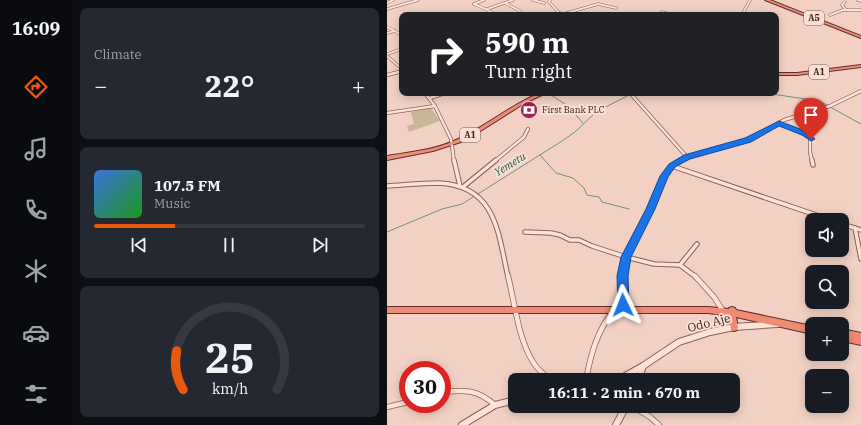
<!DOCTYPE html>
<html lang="en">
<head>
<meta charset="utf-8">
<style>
  :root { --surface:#171b24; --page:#242831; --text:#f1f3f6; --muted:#9ea1a6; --line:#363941; --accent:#ea580c }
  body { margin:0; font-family:"IBM Plex Serif",serif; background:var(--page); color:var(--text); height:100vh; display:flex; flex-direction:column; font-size:15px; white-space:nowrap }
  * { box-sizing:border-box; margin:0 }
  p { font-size:13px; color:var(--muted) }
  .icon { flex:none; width:22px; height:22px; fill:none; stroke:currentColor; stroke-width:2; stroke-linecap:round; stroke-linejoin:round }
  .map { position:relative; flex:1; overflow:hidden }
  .drawer { display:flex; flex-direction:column; gap:8px; padding:8px; background:#0d0f14; width:315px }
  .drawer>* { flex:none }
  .top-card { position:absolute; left:12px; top:12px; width:380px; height:84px; border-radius:8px; box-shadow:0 2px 10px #0003; background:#202124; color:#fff; overflow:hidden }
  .fabs { position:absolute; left:418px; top:213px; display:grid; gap:8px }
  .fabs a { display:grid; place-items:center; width:44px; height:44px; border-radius:8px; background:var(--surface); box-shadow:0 2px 10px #0003; font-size:20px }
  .speed { position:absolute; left:12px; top:361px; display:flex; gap:8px; font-size:20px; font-weight:700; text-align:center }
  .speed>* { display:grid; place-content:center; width:52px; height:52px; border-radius:50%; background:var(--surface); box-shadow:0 2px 10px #0003; line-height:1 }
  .speed .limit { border:6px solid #d22; background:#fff; color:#111 }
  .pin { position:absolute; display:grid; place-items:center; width:34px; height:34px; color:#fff; margin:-41px -17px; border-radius:50% 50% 50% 0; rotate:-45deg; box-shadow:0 0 4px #0007 }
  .pin .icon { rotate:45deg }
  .me { position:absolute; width:44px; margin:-22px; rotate:358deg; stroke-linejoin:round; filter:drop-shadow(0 0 3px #0008) }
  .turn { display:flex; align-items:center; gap:14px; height:84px; padding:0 20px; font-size:18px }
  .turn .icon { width:52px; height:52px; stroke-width:2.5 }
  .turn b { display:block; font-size:28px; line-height:34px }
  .big { font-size:30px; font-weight:700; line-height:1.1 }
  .drawer .card { flex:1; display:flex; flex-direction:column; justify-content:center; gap:6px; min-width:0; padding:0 14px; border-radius:8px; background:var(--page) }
  .drawer .dial { align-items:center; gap:0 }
  .dial svg { height:104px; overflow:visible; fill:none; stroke:var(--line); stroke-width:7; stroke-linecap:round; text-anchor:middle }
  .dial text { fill:var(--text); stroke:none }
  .song { display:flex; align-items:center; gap:12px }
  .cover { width:48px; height:48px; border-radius:6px; background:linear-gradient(135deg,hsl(220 70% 55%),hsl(120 70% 35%)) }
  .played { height:4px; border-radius:2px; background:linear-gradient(90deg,var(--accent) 30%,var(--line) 30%) }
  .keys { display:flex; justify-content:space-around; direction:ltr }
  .heat { display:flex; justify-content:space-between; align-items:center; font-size:22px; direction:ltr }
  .trip { position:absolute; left:121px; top:373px; width:232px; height:40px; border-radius:8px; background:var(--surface); box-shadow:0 2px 10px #0003; font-weight:700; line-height:40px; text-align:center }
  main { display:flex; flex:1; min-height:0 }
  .tabs { display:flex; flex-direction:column; width:72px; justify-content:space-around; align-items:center; background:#090b0e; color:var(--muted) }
  .tabs .icon { width:28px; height:28px }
  .tabs .selected { color:var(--accent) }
  .tabs b { font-size:18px; color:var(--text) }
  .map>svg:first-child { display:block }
  .cemetery { fill:#c6b896 }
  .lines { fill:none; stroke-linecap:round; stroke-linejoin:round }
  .stream { stroke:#6c947a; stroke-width:1 }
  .minor-far3-casing { stroke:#8f5f58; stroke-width:3 }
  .minor-far2-casing { stroke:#8f5f58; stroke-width:4 }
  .minor-far1-casing { stroke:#8f5f58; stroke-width:5.5 }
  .minor-casing { stroke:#8f5f58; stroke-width:6 }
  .tertiary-casing { stroke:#8f5f58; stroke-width:8 }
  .trunk-casing { stroke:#5c302d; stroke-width:2 }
  .minor-far3 { stroke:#fce3d8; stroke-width:2 }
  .minor-far2 { stroke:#fce3d8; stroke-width:2.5 }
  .minor-far1 { stroke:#fce3d8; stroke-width:3.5 }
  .minor { stroke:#fce3d8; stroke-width:4.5 }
  .tertiary { stroke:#fce3d8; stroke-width:6 }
  .trunk { fill:#f08c74; fill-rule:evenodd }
  .wall { fill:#b56666 }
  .shaded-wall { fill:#945353 }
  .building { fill:#d37777; stroke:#945353 }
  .route { fill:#1a73e8; stroke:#114b97 }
  .labels { text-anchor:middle; stroke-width:4; stroke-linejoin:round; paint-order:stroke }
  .shield { fill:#f9dfd4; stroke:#755955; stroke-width:1 }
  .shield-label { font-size:9px; font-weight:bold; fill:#3d201e }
  .far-poi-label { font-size:9px; fill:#3d201e; stroke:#f9dfd4; text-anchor:start }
  .water-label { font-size:11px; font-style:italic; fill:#2c5e46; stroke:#f9dfd4 }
  .near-street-label { font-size:12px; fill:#3d201e; stroke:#f9dfd4 }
</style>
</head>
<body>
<main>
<nav class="tabs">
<b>16:09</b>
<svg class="icon selected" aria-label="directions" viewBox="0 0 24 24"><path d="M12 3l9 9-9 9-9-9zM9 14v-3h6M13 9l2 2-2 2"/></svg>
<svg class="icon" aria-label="music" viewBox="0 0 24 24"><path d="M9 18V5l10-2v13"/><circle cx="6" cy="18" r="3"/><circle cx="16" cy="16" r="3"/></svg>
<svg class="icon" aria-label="phone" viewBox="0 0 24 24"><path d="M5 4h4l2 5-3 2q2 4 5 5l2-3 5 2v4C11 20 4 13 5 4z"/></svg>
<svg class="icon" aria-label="climate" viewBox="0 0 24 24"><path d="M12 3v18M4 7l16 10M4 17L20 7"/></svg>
<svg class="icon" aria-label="car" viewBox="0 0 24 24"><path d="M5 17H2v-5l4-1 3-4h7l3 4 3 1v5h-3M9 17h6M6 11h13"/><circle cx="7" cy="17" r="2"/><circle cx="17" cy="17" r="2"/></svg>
<svg class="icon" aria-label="filters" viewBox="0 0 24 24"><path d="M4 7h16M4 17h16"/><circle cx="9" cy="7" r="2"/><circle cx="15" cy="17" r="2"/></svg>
</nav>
<section class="drawer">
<div class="card"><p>Climate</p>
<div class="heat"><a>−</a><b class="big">22°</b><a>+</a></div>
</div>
<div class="card">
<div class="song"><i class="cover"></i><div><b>107.5 FM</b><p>Music</p></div></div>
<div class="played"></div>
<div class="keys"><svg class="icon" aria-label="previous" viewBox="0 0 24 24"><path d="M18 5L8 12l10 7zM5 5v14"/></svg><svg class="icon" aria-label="pause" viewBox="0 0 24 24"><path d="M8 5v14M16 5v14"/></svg><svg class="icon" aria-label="next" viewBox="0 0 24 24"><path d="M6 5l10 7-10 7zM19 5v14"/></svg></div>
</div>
<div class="card dial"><svg viewBox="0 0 100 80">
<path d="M14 69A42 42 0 1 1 86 69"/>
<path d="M14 69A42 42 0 0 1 9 39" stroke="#ea580c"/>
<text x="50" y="56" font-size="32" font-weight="700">25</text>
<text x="50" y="72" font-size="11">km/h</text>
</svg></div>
</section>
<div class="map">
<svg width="474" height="425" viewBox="0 0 474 425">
  <rect width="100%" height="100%" fill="#f2d1c4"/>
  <polygon class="cemetery" points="44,108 53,121 22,132 20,126 27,124 24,112"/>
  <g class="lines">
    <g class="stream">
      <polyline points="161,93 181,106 196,123"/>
      <polyline points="378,93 432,101 440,105"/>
      <polyline points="443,107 474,124"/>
      <polyline points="153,155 169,173 186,178 197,188 200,195 212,197 215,202 242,209"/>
      <polyline points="0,232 55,209 75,204 175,141 188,132 209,112 246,93"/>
    </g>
    <defs>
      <g id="minor-far3">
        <polyline points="146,0 157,3"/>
        <polyline points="163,0 162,2 174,15"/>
        <polyline points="471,0 474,1"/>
        <polyline points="458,2 455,5 459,10"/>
        <polyline points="0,3 6,0"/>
        <polyline points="118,3 133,11"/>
        <polyline points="87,4 111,15"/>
        <polyline points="87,4 97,0"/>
        <polyline points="0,9 31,0"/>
        <polyline points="100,9 126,0"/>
        <polyline points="163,15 173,13"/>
        <polyline points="173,15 211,4 229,8"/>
        <polyline points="271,15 275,12 286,15"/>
        <polyline points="355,15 363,0"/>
        <polyline points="443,15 456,10 474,10"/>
        <polyline points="0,27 15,35"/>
        <polyline points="0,33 8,31"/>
        <polyline points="0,54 15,49"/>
        <polyline points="0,56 15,69"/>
      </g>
      <g id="minor-far2">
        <polyline points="0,75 15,71"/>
        <polyline points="38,93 48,106 64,139 67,161"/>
        <polyline points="243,93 300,157"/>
        <polyline points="43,98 58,93"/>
        <polyline points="0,113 48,106"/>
        <polyline points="392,123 423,137 423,152 425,161"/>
        <polyline points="108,161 137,137 141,129"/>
        <polyline points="294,161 300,157 361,140 397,120 443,106 474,91"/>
      </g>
      <g id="minor-far1">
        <polyline points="67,160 73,186"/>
        <polyline points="425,160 426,165"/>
        <polyline points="285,166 444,220"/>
        <path d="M0,186C17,185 35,183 52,183C109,186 111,232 121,277"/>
        <polyline points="76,187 109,160"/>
        <polyline points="455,224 474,230"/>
        <polyline points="468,228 474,259"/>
        <polyline points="138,232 164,233 173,235 183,240 192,240 205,246 239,257 267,264 293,265 309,277"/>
        <polyline points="293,265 310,244"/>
        <polyline points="236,277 239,257 263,209 277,176 285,166 295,160"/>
      </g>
      <g id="minor">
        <path d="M121,276C128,304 131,338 146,362C151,370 157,375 164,380"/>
        <polyline points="308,276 327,297 336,311"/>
        <polyline points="236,305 236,276"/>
        <path d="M199,380C204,353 210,331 227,310"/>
        <path d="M55,392C78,390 90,389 108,405"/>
        <polyline points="245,406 263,417 272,425"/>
        <polyline points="0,407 21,402"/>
      </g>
      <g id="tertiary">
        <polyline points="231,380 256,366"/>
        <polyline points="251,380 256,366 292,342 323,332 347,327 390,324"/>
        <polyline points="75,425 108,405 128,400"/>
        <polyline points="229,425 239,406"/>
      </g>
      <g id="trunk">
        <polygon points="378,0 383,0 474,36 474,38"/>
        <polygon points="474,65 474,67 410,75 389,75 389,73 410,73"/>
        <path d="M153,93H159L136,104L95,130L74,142L46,151L0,160V156C23,152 48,150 69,140C99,127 123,105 153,93Z"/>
        <polygon points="0,307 321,307 342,309 342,308 345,307 348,308 349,310 425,326 425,334 349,317 351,327 350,330 347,331 344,330 342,316 321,313 0,313"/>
        <polygon points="455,329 474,333 474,345 455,341"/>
      </g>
    </defs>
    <use href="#minor-far3" class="minor-far3-casing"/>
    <use href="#minor-far2" class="minor-far2-casing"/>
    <use href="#minor-far1" class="minor-far1-casing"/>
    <use href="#minor" class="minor-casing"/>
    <use href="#tertiary" class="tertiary-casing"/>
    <use href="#trunk" class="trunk-casing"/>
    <use href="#minor-far3" class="minor-far3"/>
    <use href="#minor-far2" class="minor-far2"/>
    <use href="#minor-far1" class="minor-far1"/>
    <use href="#minor" class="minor"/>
    <use href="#tertiary" class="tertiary"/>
    <use href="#trunk" class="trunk"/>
  </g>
  <polygon class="wall" points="137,106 148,106 148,109 142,112 137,109"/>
  <polygon class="shaded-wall" points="148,106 148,109 142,112 142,110"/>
  <polygon class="building" points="143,103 148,106 142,110 137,106"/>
  <polygon class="route" points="392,121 421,132 428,139 424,141 415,135 392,126 364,142 303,159 288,167 281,177 268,209 244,257 241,276 242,305 240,309 236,310 233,309 231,305 230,276 234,257 259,209 273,176 282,164 297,155 358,138"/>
  <defs>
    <symbol id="bank-disc" viewBox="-11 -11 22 22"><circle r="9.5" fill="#a32358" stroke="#f9dfd4"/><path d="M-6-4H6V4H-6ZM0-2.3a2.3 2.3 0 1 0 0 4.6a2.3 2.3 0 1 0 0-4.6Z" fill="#fff"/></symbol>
  </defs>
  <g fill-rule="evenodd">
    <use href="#bank-disc" x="132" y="100" width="20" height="20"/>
  </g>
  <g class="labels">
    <g class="shield">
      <rect x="417" y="11" width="20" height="14" rx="3"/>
      <rect x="422" y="65" width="20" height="14" rx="3"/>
      <rect x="73" y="128" width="20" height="14" rx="3"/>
    </g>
    <g class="shield-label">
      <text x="427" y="21">A5</text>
      <text x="432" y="75">A1</text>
      <text x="83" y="138">A1</text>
    </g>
    <g class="far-poi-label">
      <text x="155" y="113">First Bank PLC</text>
    </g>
    <g class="water-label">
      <text transform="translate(123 164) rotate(-32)" y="4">Yemetu</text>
    </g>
    <g class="near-street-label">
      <text transform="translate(322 323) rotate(-14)" y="4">Odo Aje</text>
    </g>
  </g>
</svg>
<div class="fabs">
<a><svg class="icon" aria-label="sound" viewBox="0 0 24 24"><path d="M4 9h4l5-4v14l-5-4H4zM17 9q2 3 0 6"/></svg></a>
<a><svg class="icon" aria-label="search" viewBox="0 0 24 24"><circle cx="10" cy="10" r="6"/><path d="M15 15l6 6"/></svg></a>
<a>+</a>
<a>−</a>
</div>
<div class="speed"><div class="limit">30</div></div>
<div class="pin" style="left:424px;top:139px;background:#d93025"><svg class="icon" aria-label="arrive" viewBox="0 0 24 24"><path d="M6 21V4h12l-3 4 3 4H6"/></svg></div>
<svg class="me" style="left:236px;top:305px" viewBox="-20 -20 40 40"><path d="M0-17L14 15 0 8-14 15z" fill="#1a73e8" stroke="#fff" stroke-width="4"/></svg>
<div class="trip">16:11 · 2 min · 670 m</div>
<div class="top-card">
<div class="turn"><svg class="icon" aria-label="right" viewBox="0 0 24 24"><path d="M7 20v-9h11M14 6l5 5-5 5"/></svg><div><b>590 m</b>Turn right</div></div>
</div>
</div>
</main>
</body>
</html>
